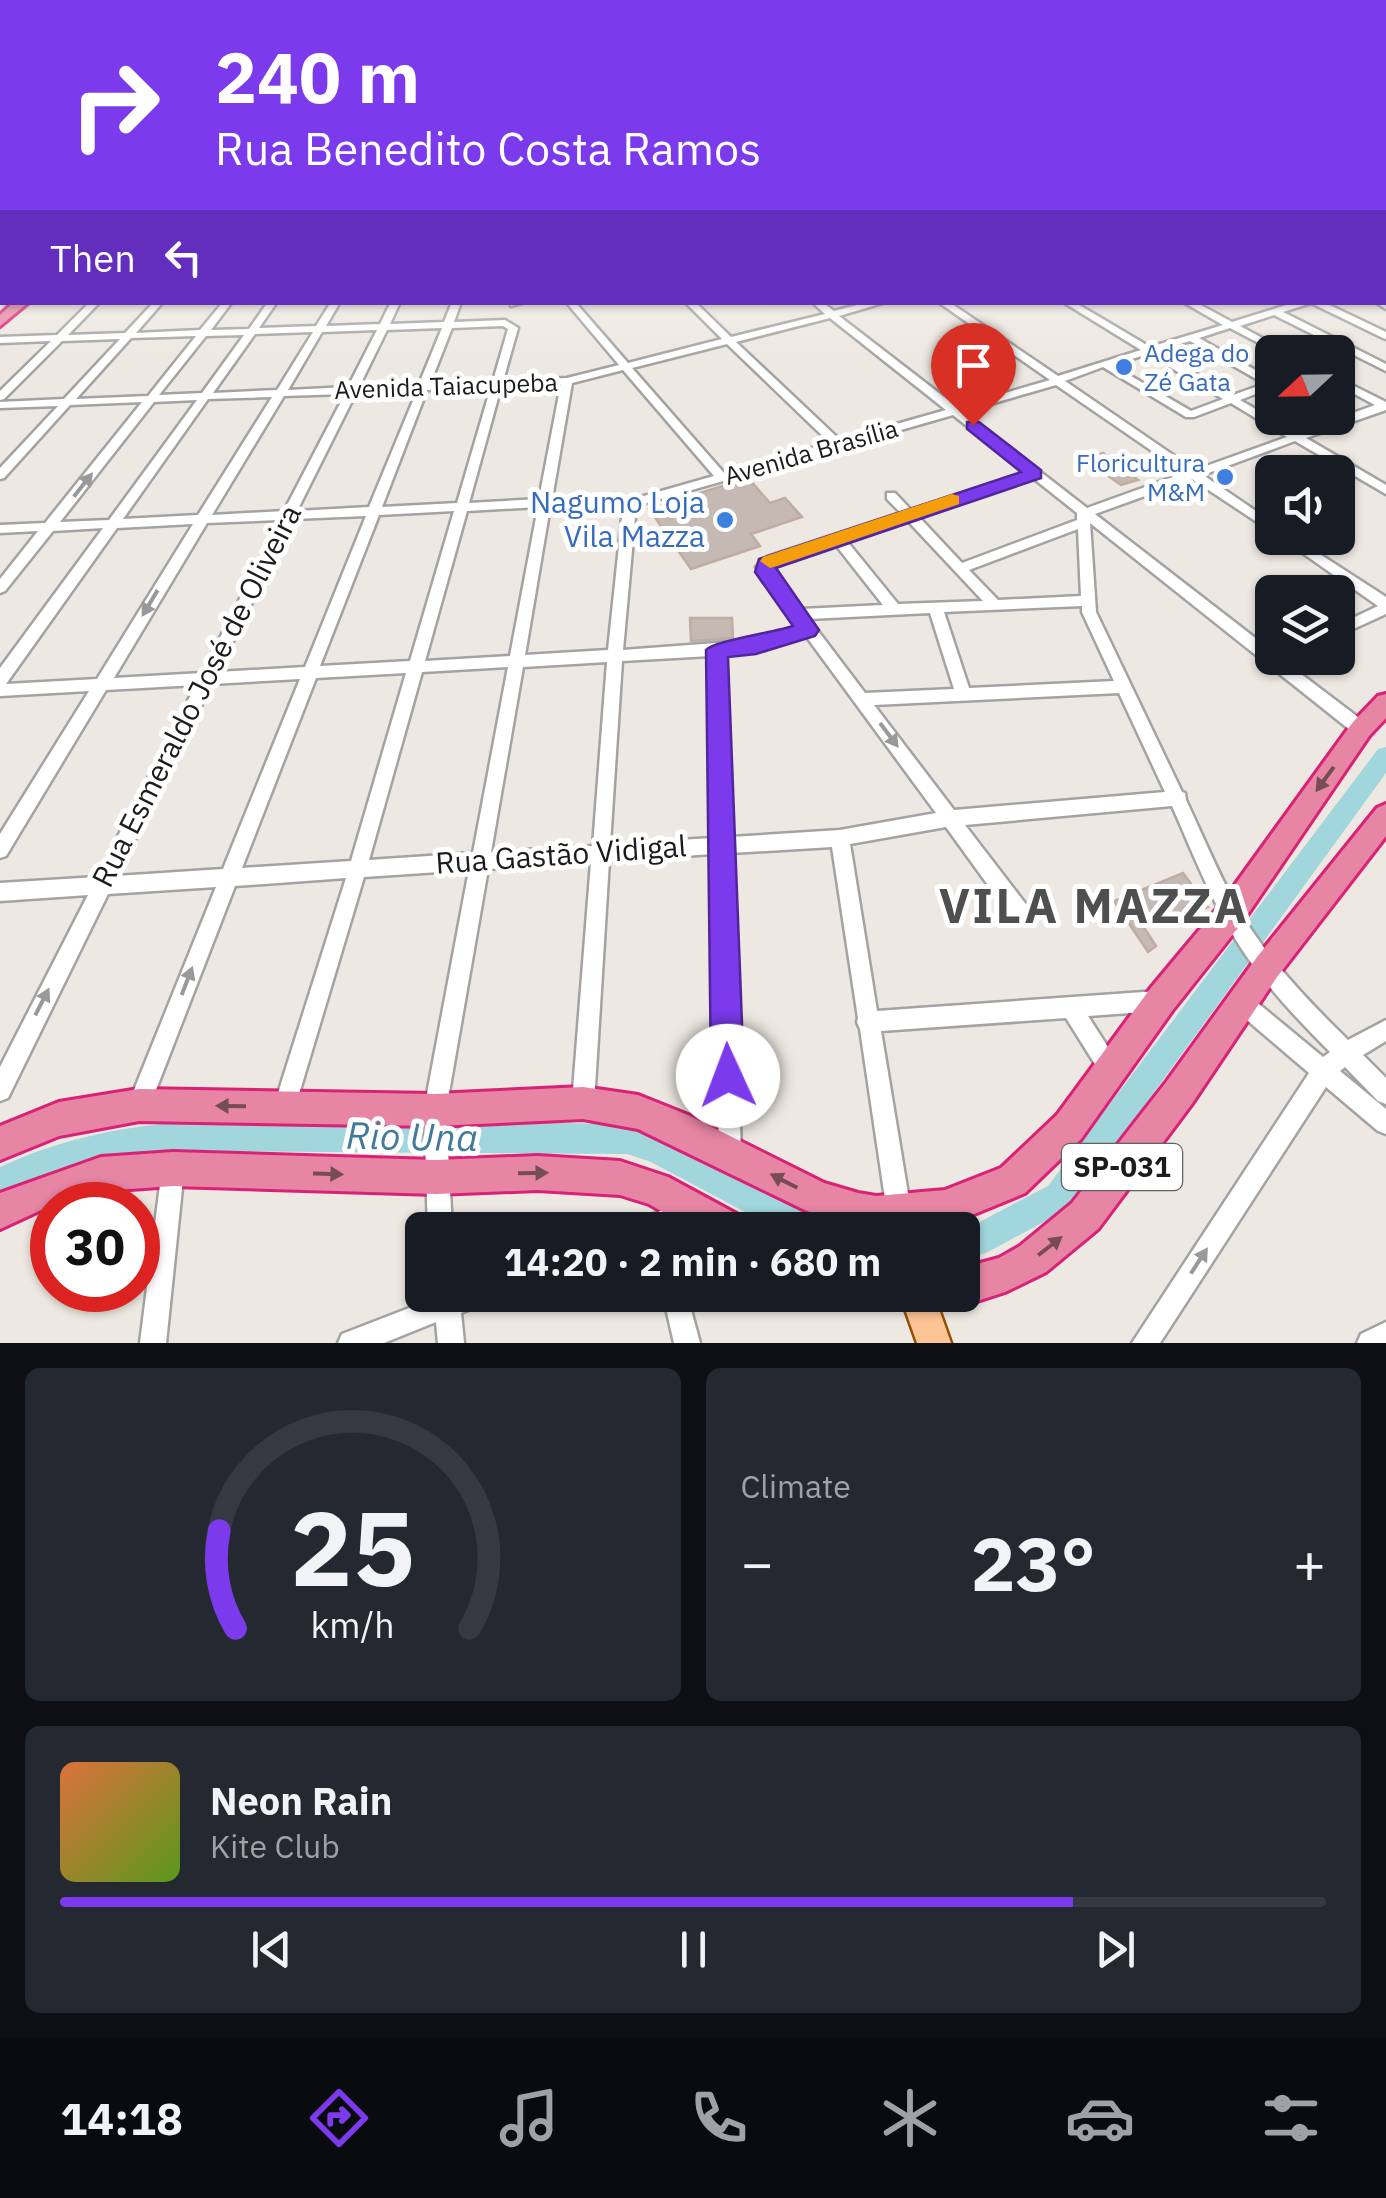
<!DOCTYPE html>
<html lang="en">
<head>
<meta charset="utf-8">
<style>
  :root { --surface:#171b24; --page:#242831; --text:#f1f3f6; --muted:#9ea1a6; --line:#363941; --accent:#7c3aed }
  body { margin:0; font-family:"IBM Plex Sans",sans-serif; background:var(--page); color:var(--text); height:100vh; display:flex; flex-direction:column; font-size:38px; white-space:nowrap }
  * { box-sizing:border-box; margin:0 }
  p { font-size:32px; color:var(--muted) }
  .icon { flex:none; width:55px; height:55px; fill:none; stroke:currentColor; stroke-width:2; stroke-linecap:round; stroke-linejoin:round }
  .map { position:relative; height:1343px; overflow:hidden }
  .panel { display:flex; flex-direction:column; gap:25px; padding:25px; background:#0d0f14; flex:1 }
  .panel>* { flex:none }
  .banner { position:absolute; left:0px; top:0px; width:1388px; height:305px; box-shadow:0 2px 8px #0004; background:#7c3aed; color:#fff; overflow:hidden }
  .needle { width:65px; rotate:248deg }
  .controls { position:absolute; left:1255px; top:335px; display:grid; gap:20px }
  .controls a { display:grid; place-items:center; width:100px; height:100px; border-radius:15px; background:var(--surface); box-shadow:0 2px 8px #0004; font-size:50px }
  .speed { position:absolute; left:30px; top:1182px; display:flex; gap:20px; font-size:50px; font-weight:700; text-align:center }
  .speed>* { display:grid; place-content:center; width:130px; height:130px; border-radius:50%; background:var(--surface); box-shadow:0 2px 8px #0004; line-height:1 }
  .speed .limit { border:15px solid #d22; background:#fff; color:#111 }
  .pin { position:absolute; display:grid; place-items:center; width:85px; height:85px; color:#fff; margin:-102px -42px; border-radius:50% 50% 50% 0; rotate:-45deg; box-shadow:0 0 10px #0007 }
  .pin .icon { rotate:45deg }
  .me { position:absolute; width:110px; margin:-55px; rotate:358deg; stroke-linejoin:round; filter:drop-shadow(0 0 8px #0008) }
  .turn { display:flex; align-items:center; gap:35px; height:210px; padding:0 50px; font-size:45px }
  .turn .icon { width:130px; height:130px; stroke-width:2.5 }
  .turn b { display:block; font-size:70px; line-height:85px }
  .then { display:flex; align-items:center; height:95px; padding:0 50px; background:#0003; gap:20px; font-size:38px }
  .big { font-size:75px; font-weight:700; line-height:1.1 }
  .panel .widget { flex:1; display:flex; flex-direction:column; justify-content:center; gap:15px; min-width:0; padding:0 35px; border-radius:15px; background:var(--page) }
  .panel .dial { align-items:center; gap:0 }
  .dial svg { height:260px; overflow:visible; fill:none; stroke:var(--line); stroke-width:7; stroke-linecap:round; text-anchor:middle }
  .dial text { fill:var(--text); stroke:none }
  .song { display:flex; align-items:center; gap:30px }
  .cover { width:120px; height:120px; border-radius:15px; background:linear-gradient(135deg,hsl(20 70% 55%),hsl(90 70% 35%)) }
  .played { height:10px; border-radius:5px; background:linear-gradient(90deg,var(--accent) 80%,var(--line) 80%) }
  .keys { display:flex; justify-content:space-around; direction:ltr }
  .heat { display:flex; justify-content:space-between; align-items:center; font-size:55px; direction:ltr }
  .panel .tiles { flex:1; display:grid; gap:25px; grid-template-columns:1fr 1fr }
  .widget:last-child { grid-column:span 2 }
  .trip { position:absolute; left:405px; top:1212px; width:575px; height:100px; border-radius:15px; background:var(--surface); box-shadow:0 2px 8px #0004; font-weight:700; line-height:100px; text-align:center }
  .tab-bar { display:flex; height:160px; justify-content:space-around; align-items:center; background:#090b0e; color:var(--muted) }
  .tab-bar .icon { width:70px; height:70px }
  .tab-bar .current { color:var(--accent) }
  .tab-bar b { font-size:45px; color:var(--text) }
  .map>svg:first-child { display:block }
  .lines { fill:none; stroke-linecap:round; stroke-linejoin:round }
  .river { fill:#a0d6dc; fill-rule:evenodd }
  .building { fill:#c5b9b4; stroke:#bfaca3; stroke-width:2.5 }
  .minor-casing { stroke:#a3a3a3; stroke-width:5 }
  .major-casing { stroke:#935000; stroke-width:5 }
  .highway-casing { stroke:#d92176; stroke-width:6 }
  .minor { fill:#fff; fill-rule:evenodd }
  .major { fill:#fdc496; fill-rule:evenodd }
  .highway { fill:#e786a4; fill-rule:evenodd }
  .oneway { fill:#999 }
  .oneway2 { fill:#774c59 }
  .route { fill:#7c3aed; stroke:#51269a; stroke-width:2.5 }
  .slow { fill:#f59e0b }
  .shop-dot { fill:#3f7fe0; stroke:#fff; stroke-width:4 }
  .labels { text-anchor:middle; stroke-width:10; stroke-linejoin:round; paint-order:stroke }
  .far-shop-label { font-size:25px; fill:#366cbe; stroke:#fff; text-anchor:start }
  .far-street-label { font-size:25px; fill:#1c1c1c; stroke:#fff }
  .shield { fill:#fff; stroke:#606060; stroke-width:2.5 }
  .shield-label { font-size:28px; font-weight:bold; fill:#1c1c1c }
  .shop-label { font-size:30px; fill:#366cbe; stroke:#fff; text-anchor:end }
  .street-label { font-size:30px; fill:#1c1c1c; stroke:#fff }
  .near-water-label { font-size:38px; font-style:italic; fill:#427a9c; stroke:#fff }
  .near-district-label { font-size:48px; font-weight:bold; letter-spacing:2.5px; fill:#4f4f4f; stroke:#fff }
</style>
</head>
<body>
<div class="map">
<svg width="1386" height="1343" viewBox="0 0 1386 1343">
  <rect width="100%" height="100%" fill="#ede8e1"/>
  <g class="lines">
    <g class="river">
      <polygon points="1386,747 1386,773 1070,1208 986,1253 962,1260 962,1230 957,1230 972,1226 1048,1186 1378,749"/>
      <path d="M232,1119L627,1124L666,1137L822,1219L827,1230H779L649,1161L627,1154L183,1151L87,1164L46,1177L0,1198V1167C75,1132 150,1122 232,1119Z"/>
    </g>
  </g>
  <g class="building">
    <polygon points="1103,453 1138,480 1121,485 1086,460"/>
    <polygon points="748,478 770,503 785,498 802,517 751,534 760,546 691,569 649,509"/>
    <polygon points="690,618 732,618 733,638 691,641"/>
    <polygon points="1183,873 1208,907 1143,926 1156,946 1148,952 1114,901"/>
  </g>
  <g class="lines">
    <defs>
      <g id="minor">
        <rect x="0" y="189" width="2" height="4"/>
        <rect x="0" y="222" width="2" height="5"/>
        <polygon points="2,256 2,262 0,263 0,257"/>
        <polygon points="1385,271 1386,272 1386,278 1385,277"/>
        <path d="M90,302H100L68,335L125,333L154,302H163L136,333L200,330L223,302H232L211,330L249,329L268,302H277L259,328L316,326L331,302H340L326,326L380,324L391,302H400L390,324L444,322L452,302H461L454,322L505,320L518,328L503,381L567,378L619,365L566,302H575L628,363L722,339L685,302H695L731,337L825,314L812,302H822L834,311L869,302H886L839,316L957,407L1050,380L938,302H949L1058,376L1141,350L1063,302H1074L1150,347L1223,325L1183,302H1195L1232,322L1296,302H1323L1386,332V339L1383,338L1311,303L1283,312L1386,364V371L1274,315L1240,326L1288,352H1276L1230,328L1199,338L1266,376L1272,386L1271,388L1240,400L1297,433L1375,405L1338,385V378L1386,402V410L1306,438L1386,485V494L1295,441L1203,475L1272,522V532L1192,479L1095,514L1272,651V658H1280L1367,724L1369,729L1367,734L1361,736L1355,734L1090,523L1096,612L1182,792L1185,793L1186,800C1203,836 1218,873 1237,907C1266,957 1307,1000 1348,1040L1386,1020V1041L1363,1055L1386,1078V1104L1378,1101L1345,1067L1340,1071L1386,1109V1134L1378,1131L1326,1087L1160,1343H1132L1309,1073L1234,1009L1231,1002L1234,995L1241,992L1248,995L1323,1057L1330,1052C1290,1012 1250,969 1224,919C1204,883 1189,844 1172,806L965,825L1028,907L1030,914L1028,921L1021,923L1014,921L946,827L850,844L877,1011L1158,991L1165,994L1168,1001L1165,1008L1158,1011L1088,1016L1122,1069L1119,1077L1111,1080L1103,1077L1066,1018L881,1031L911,1212L907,1220L899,1224L891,1220L887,1212L860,1029L857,1022L858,1018L832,847L731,853L741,1153L738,1161L730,1164L722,1161L719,1153L713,854L609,861L594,1103L591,1111L583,1114L575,1111L572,1103L591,862L488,869L446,1110L452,1230H428L424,1110L469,870L364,877L293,1114L285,1117L277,1114L274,1106L346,878L235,886L147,1113L139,1116L131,1113L128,1105L216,887L108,894L8,1098L0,1101V1067L88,895L0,901V883L97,877L196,685L106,690L6,856L0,858V834L89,691L0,696V668L103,528L53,531L5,591L0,593V579L38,531L0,533V525L45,523L142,402L70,405L4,478L0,479V468L58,406L0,408V402L64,399L120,339L62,341L4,399L0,400V391L51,341L0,343V337L57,335ZM830,318L946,410L840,440L736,342ZM503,326L508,329L493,381L430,384L452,328ZM442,328L419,384L359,387L387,330ZM377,330L348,387L288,390L322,332ZM313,332L277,390L213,393L255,334ZM244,335L202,393L159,395L206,336ZM196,336L148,396L76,399L131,338ZM1190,341L1258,380L1261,385L1233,395L1157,351ZM727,344L830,443L724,473L632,368ZM1148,354L1223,399L1191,411L1112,365ZM1103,367L1186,417H1194L1231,403L1287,437L1195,470L1065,381ZM623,370L714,476L630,500L552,499L572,383ZM561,384L539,499L469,503L501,387ZM1056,385L1184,473L1087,508L963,412ZM491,387L457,503L382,507L427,390ZM417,391L369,507L297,511L356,393ZM345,394L284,511L212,515L284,396ZM272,397L198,515L123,519L208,399ZM197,400L109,520L60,522L154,402ZM953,415L1026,473L911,510L895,493H887V499L901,513L767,557L756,567L800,627L756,640L623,650L636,506ZM1033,478L1077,513V520L962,563L918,516ZM538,507L510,656L425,661L467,511ZM550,507L623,508L608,650L525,655ZM454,511L410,661L320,666L379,515ZM366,516L305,667L218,672L293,519ZM280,520L202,673L114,678L207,523ZM907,520L983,601L898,604L846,540ZM193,524L97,679L6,684L117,528ZM1078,529L1081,596L998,600L969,570ZM835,544L883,605L802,609L771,568L777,563ZM1082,606V612L1114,681L969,688L944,612ZM930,613L954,689L865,693L809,619ZM806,636L936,813L840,830L731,837L724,655L756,652ZM710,656L713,838L610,844L622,661ZM607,662L593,846L491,852L523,667ZM508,667L473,853L369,860L422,672ZM406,673L351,861L242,868L316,678ZM300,679L223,869L117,876L212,684ZM1119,693L1165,792L954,810L874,705Z"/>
        <polygon points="510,302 525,302 511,306"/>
        <polygon points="1375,302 1385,302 1386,309"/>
        <polygon points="1281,538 1295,538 1386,597 1386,614 1338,636 1338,625 1378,606"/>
        <polygon points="173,1158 181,1161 184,1169 166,1343 140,1343 162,1169 165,1161"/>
        <polygon points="688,1200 696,1204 700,1212 696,1220 672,1230 629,1230 633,1222"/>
        <polygon points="436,1295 486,1295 483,1304 461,1313 464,1343 438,1343 436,1322 384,1343 338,1343 342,1334 435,1298"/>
        <polygon points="663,1295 687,1295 700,1343 674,1343"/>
        <polygon points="1386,1322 1386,1343 1357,1343 1361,1334"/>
      </g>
      <polygon id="major" points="900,1295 934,1295 951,1343 917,1343"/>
      <g id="highway">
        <polygon points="14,302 29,302 0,326 0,315"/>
        <polygon points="1386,694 1386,718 1369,736 1241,924 1172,1011 1081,1139 1025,1193 945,1226 858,1229 807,1211 638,1129 583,1119 435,1126 139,1121 59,1136 0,1160 0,1126 59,1102 139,1089 435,1094 583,1087 638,1095 688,1115 824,1183 858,1193 876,1196 945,1190 1001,1168 1057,1115 1150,989 1221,904 1353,722 1378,696"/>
        <polygon points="1386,804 1386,836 1277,977 1191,1105 1098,1229 1046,1272 1005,1292 962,1306 949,1300 947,1295 962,1295 962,1268 999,1258 1020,1246 1072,1203 1167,1081 1257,957 1377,808"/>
        <polygon points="173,1152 436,1160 538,1156 620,1161 668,1177 742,1217 747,1230 694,1230 649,1204 620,1195 538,1190 436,1194 173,1186 101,1191 52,1205 0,1229 0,1193 101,1157"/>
      </g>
    </defs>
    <use href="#minor" class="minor-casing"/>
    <use href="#major" class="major-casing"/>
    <use href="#highway" class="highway-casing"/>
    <use href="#minor" class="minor"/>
    <use href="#major" class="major"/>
    <use href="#highway" class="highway"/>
  </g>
  <defs><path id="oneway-solid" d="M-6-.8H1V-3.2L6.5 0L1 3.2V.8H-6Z" transform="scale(2.5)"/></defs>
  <g class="oneway">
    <use href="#oneway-solid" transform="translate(83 485) rotate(-52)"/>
    <use href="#oneway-solid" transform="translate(150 603) rotate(121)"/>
    <use href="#oneway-solid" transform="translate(889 735) rotate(53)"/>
    <use href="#oneway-solid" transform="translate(187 981) rotate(-69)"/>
    <use href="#oneway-solid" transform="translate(42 1002) rotate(-63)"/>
    <use href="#oneway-solid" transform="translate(1199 1261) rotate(-57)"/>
  </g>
  <g class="oneway2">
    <use href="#oneway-solid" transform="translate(1325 779) rotate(126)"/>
    <use href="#oneway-solid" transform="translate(231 1106) rotate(-179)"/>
    <use href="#oneway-solid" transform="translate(533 1173) rotate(-1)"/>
    <use href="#oneway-solid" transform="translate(328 1174) rotate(2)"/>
    <use href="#oneway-solid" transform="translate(784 1181) rotate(-153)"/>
    <use href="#oneway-solid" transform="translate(1050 1246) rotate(-38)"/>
  </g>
  <linearGradient id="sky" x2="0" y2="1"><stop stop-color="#8bc2e3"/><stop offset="0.48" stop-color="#f7f5f2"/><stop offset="1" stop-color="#f7f5f2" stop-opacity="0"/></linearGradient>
  <rect width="1386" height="365" fill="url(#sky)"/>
  <path class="route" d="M967,422H979L1041,470V478L776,568L819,630L815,636L756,654L728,657L744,1076L739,1087L728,1092L716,1087L711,1076L706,650C713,641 776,632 793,626L755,572L759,559L1021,472L967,429Z"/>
  <polygon class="slow" points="952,494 959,496 959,504 777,566 770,568 760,561 763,557"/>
  <g class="shop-dot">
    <circle cx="1124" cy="367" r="10"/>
    <circle cx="1225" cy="477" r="10"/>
    <circle cx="725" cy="520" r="10"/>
  </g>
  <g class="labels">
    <g class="far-shop-label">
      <text x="1144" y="362">Adega do<tspan x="1144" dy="29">Zé Gata</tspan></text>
      <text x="1205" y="472" text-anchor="end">Floricultura<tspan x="1205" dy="29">M&amp;M</tspan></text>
    </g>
    <g class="far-street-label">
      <text transform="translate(446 386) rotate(-2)" y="9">Avenida Taiacupeba</text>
      <text transform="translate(811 452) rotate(-16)" y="9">Avenida Brasília</text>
    </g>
    <rect class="shield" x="1062" y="1144" width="120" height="46" rx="8"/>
    <g class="shield-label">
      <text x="1122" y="1177">SP-031</text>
    </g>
    <g class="shop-label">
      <text x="705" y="513">Nagumo Loja<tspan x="705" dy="34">Vila Mazza</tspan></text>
    </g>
    <g class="street-label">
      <text transform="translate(197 696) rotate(-63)" y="10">Rua Esmeraldo José de Oliveira</text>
      <text transform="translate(561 855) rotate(-4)" y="10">Rua Gastão Vidigal</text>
    </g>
    <g class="near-water-label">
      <text transform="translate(412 1137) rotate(1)" y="13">Rio Una</text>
    </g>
    <g class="near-district-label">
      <text x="1094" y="923">VILA MAZZA</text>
    </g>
  </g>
</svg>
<div class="controls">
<a><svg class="needle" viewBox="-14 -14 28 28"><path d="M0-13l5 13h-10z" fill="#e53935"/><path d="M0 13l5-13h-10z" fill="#9ea1a6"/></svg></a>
<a><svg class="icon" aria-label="sound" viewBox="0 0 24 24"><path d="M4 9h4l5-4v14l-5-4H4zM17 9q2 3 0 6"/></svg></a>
<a><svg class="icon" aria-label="layers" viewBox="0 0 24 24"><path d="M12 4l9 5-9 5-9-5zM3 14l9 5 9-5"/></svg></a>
</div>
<div class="speed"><div class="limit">30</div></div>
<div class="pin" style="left:973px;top:425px;background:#d93025"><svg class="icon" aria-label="arrive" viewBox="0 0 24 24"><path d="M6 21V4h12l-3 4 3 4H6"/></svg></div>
<svg class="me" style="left:728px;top:1076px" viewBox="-20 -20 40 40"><circle r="19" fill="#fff"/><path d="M0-13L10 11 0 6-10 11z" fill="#7c3aed"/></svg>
<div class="trip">14:20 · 2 min · 680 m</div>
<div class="banner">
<div class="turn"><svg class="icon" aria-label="right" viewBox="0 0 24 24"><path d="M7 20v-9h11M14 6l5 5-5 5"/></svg><div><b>240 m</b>Rua Benedito Costa Ramos</div></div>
<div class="then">Then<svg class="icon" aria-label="left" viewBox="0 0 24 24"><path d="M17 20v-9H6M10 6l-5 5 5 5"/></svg></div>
</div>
</div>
<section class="panel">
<div class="tiles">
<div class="widget dial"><svg viewBox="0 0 100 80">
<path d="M14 69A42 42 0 1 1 86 69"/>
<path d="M14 69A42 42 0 0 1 9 39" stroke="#7c3aed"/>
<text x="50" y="56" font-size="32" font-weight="700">25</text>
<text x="50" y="72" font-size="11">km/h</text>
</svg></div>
<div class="widget"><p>Climate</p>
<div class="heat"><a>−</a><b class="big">23°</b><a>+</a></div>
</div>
<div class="widget">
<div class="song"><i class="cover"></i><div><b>Neon Rain</b><p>Kite Club</p></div></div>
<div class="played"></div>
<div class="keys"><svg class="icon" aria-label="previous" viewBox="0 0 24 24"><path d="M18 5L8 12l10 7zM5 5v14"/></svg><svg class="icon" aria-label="pause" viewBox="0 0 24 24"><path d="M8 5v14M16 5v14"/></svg><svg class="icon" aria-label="next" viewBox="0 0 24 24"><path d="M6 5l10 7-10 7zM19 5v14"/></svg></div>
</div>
</div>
</section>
<nav class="tab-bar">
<b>14:18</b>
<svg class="icon current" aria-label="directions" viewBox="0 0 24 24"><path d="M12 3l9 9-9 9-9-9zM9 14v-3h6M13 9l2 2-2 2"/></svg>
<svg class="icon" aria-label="music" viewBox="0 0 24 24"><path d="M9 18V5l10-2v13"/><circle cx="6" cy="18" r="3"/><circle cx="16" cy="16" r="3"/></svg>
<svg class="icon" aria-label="phone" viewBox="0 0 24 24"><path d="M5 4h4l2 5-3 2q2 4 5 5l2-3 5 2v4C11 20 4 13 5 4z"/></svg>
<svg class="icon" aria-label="climate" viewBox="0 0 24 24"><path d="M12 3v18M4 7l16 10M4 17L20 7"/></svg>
<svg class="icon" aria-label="car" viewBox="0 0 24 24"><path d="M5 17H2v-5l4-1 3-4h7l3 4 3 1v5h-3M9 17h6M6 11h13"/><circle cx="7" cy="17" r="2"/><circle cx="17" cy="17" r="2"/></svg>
<svg class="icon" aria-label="filters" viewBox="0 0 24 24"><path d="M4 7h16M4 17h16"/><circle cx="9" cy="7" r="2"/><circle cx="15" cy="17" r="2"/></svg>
</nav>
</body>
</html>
